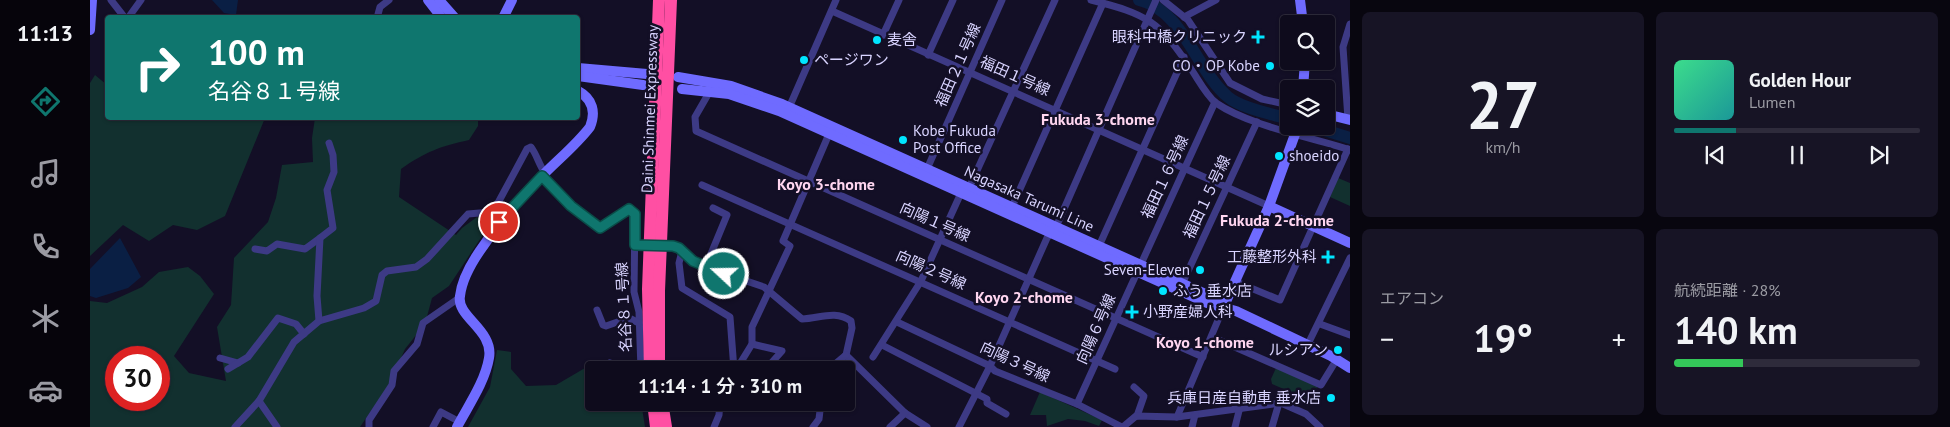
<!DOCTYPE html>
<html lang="ja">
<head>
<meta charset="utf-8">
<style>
  :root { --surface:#0e0b1c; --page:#171425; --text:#f1f3f6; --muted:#9b9ba3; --line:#2e2b3b; --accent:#0f766e }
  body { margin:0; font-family:"PT Sans","Noto Sans JP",sans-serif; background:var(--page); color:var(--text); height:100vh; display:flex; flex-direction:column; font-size:19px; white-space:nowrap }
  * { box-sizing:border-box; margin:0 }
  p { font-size:16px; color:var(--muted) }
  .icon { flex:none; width:28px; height:28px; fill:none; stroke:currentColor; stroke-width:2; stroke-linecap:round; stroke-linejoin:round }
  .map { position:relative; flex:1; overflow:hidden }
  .panel { display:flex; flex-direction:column; gap:12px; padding:12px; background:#08060f; width:600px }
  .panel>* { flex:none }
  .guide { position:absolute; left:15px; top:15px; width:475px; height:105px; border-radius:5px; box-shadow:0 1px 4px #0004,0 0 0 1px var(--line); background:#0f766e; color:#fff; overflow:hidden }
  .controls { position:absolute; left:1190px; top:15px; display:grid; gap:10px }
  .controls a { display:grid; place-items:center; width:55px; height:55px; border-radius:5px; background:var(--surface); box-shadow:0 1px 4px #0004,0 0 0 1px var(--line); font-size:25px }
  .speed { position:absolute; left:15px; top:346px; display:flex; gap:10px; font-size:25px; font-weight:700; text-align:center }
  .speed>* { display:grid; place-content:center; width:65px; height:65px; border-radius:50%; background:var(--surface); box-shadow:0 1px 4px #0004,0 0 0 1px var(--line); line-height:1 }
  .speed .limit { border:8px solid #d22; background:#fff; color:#111 }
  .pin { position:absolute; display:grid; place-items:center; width:42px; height:42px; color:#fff; margin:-21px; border:2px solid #fff; border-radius:50%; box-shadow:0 1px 5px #0007 }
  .me { position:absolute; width:55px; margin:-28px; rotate:291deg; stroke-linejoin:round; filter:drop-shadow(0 0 4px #0008) }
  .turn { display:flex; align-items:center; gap:18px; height:105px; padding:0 20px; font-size:22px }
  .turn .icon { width:65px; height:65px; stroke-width:2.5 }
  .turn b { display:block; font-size:35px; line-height:42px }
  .big { font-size:38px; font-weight:600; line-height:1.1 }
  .panel .tile { flex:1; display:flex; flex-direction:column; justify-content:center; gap:8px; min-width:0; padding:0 18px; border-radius:8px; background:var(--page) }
  .panel .dial { align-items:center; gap:0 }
  .dial b { font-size:65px; line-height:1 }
  .song { display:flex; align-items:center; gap:15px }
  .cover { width:60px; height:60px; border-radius:8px; background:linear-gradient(135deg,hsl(150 70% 55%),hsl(180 70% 35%)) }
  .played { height:5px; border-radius:2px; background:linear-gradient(90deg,var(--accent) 25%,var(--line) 25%) }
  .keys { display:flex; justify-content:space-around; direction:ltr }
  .heat { display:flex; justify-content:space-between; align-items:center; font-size:28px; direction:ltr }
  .charge { height:8px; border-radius:4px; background:linear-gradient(90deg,#34c759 28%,var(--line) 0) }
  .panel .tiles { flex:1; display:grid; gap:12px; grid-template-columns:repeat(2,1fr) }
  .trip { position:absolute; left:495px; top:361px; width:270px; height:50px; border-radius:5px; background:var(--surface); box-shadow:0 1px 4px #0004,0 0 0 1px var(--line); font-weight:600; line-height:50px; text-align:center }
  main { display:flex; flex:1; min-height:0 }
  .tabs { display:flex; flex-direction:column; width:90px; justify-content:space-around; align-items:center; background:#06040b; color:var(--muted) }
  .tabs .icon { width:35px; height:35px }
  .tabs .selected { color:var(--accent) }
  .tabs b { font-size:22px; color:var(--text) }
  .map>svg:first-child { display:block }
  .green { fill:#12302f; fill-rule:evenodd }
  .water { fill:#0a1f44 }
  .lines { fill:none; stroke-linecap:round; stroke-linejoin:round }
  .river { stroke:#0a1f44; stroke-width:12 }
  .street { stroke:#3d3a85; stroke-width:7 }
  .secondary { stroke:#6f6bff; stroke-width:10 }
  .highway { stroke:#ff4fa3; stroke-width:12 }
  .street-bridge { stroke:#3d3a85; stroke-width:7 }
  .route-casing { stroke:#0a4d48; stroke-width:12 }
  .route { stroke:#0f766e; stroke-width:9 }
  .poi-dot { fill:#00e5ff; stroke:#130f26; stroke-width:2 }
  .labels { text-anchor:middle; stroke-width:5; stroke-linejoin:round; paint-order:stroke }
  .poi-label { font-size:15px; fill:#d9d4ff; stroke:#130f26; text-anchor:end }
  .street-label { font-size:15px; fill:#d9d4ff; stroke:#130f26 }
  .neighbourhood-label { font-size:16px; font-weight:bold; fill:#ffd6f0; stroke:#130f26 }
</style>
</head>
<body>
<main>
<nav class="tabs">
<b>11:13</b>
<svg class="icon selected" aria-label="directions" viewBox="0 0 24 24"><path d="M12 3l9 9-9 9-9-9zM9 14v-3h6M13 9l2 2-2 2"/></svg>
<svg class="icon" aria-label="music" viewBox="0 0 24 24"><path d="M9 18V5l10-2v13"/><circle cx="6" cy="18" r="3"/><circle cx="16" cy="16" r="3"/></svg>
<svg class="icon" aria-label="phone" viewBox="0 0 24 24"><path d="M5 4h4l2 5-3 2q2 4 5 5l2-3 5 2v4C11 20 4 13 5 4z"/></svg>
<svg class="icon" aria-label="climate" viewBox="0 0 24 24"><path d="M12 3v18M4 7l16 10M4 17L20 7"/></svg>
<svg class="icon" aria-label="car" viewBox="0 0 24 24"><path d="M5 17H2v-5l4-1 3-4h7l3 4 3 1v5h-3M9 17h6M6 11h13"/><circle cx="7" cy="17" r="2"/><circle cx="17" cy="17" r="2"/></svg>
</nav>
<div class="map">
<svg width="1260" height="427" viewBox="0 0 1260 427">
  <rect width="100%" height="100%" fill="#130f26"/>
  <g class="green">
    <polygon points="5,75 17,85 18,118 175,118 135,216 107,230 83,225 59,241 33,225 0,256 0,83"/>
    <path d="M225,118H388V126L379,140C351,146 335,152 311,169L309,197L366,235L372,228L387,217L400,224L359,286L342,298L335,324L315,349L300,383L270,427H0V301L17,303L52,287L69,272L98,267L110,276L124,294L84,356L99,373L136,381L127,327L141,305L144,258L178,222L186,198L192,165L223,162L222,138ZM26,358H69V400H26Z"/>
    <polygon points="1248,178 1260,183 1260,206 1240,197"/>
    <polygon points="407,350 421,352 421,369 436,386 466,385 495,368 504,376 504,402 543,403 552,408 555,427 378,427 400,387"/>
    <polygon points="1186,368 1228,386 1219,400 1182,384 1181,379"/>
    <polygon points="950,392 1012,420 1009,426 995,421 978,419 957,426 956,415 940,415"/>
  </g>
  <g class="water">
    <polygon points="122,0 148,0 146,15 134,13"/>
    <polygon points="30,238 51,277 38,288 6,298 0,296 0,269"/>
  </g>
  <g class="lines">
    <g class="river">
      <path d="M1049,0C1093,10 1106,70 1138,97C1151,108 1182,114 1199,119"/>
      <polyline points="1222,126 1260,138"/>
    </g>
    <g class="street">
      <polyline points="21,0 35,18"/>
      <path d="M1001,0C1057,14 1069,21 1101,69C1108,79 1116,95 1126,103C1160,126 1220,137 1260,150"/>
      <polyline points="1073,0 1098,20 1140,83 1172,99 1199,105"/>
      <polyline points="742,11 1179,206"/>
      <polyline points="1094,17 1126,0"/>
      <polyline points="38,18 51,0"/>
      <polyline points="287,18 290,7 299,0"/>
      <polyline points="793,35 809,0"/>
      <polyline points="838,55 863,0"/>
      <polyline points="620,91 605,117 606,131 1113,357"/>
      <polyline points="698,110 746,0"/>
      <polyline points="1258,119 1253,47 1260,24"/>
      <polyline points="837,169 912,0"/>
      <polyline points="452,176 481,205 510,228 539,209 545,214 544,292 549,312 551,370"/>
      <polyline points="612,185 1025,369"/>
      <polyline points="922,207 1013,3"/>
      <polyline points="623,208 637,215 618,261 631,267 634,274"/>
      <path d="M583,246L618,268L674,287L712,319C731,318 745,310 761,321L762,328L756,355"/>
      <polyline points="1009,246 1094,57"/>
      <polyline points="165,249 177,251 187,244 215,249 230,238"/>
      <polyline points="592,251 589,263 592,288 640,317 644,370"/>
      <polyline points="1144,281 1190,300 1258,149"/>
      <polyline points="1092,284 1167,122"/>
      <polyline points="507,310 513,325 516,326 539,318 549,323"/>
      <path d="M229,321L274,308L286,301L292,275L297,271L326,267L337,259L378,214L401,212L409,201L437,149L441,147C447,155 449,165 455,173"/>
      <polyline points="807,322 900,366 905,371 987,404 1032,427"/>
      <polyline points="1230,324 1260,335"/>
      <polyline points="1122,337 1231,385 1247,359"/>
      <polyline points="662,344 692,351 675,370"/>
      <polyline points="1218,344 1260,258"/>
      <polyline points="792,345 897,399 897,403 916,414"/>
      <polyline points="756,355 815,413 837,427"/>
      <polyline points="783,357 831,281 871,193 879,188 965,0"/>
      <polyline points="130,358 148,363"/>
      <polyline points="520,363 536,370"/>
      <polyline points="138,369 158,357 188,318 206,324 214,334"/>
      <polyline points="646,370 662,344 662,327 700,246 693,241 739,134"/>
      <polyline points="738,370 756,355"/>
      <polyline points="1044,387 1054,396 1047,416"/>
      <polyline points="169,401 187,427"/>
      <polyline points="987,404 1125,102"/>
      <polyline points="1087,417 1191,403 1216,414 1230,427"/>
      <polyline points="145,427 169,401 204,342 229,321 227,296 230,238 243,228 237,190 244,172 243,155 239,143"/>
      <polyline points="279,427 279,420 302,385 304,371 327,344 333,323 369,298"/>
      <polyline points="343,427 351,412 370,422"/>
      <polyline points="624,427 629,415 630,402"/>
      <polyline points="723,427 729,419 731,402"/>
      <polyline points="800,427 815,413"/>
      <polyline points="869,427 900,366 957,238 966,227 1066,0"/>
      <polyline points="1033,427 1046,416 1087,417 1134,306"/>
      <polyline points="1102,427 1105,415"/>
      <polyline points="1145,427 1150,407"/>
      <polyline points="1182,427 1189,403"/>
    </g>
    <g class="secondary">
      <polyline points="338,0 352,18"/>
      <polyline points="349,0 365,18"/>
      <polyline points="1210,0 1213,24"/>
      <polyline points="413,18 422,0"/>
      <polyline points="0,30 2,0"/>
      <polyline points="488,68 557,74"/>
      <polyline points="488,76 553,85"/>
      <polyline points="588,77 641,86 692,104 1120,296 1131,304"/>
      <polyline points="592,89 639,94 689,111 1117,303 1146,311 1241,356 1260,368"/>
      <polyline points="1213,89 1215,61"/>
      <polyline points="1236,114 1260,120"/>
      <polyline points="1179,206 1260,243"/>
      <polyline points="1134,306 1179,206 1208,126"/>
      <path d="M367,427C378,406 395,382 399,358C404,330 366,317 370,296C372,278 383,260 394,245C412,218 432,196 455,173C470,158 487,144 500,127C506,112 503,99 488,91"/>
    </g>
    <g class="highway">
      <polyline points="560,370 558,289 569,0"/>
      <polyline points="569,370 569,291 581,0"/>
      <polyline points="563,402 566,427"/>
      <polyline points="572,402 576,427"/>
    </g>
    <polyline class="street-bridge" points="548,245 583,246"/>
  </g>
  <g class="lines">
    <defs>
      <polyline id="route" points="409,222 452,176 481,206 510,228 539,209 545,214 545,245 583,246 589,248 603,261 634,274"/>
    </defs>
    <use href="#route" class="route-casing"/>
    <use href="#route" class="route"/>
  </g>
  <g class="poi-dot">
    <path d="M1165.5 29.5h5v5h5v5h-5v5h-5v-5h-5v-5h5z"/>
    <circle cx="787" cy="40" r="5"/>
    <circle cx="714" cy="60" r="5"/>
    <circle cx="1180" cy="66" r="5"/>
    <circle cx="813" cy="140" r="5"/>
    <circle cx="1189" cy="156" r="5"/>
    <path d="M1235.5 249.5h5v5h5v5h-5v5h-5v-5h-5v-5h5z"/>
    <circle cx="1110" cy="270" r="5"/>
    <circle cx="1073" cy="291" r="5"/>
    <path d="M1039.5 304.5h5v5h5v5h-5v5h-5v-5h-5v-5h5z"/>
    <circle cx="1248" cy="350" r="5"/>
    <circle cx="1241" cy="398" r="5"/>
  </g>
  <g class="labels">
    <g class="poi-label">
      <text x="1157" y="42">眼科中橋クリニック</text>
      <text x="797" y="45" text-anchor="start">麦舎</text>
      <text x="724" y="65" text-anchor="start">ページワン</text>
      <text x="1170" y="71">CO・OP Kobe</text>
      <text x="823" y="136" text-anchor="start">Kobe Fukuda<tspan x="823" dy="17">Post Office</tspan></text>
      <text x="1199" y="161" text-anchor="start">shoeido</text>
      <text x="1227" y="262">工藤整形外科</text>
      <text x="1100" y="275">Seven-Eleven</text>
      <text x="1083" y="296" text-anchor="start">ふう 垂水店</text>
      <text x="1053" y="317" text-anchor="start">小野産婦人科</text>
      <text x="1238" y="355">ルシアン</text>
      <text x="1231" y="403">兵庫日産自動車 垂水店</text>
    </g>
    <g class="street-label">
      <text transform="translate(868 65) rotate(-66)" y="5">福田２１号線</text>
      <text transform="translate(925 76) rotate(24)" y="5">福田１号線</text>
      <text transform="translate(560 109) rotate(-88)" y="5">Daini Shinmei Expressway</text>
      <text transform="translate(1075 177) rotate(-65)" y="5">福田１６号線</text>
      <text transform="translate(1117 197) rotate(-65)" y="5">福田１５号線</text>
      <text transform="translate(939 199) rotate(24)" y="5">Nagasaka Tarumi Line</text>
      <text transform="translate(845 222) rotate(24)" y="5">向陽１号線</text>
      <text transform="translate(841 270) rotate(24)" y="5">向陽２号線</text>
      <text transform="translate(534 307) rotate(-93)" y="5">名谷８１号線</text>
      <text transform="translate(1006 329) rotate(-66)" y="5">向陽６号線</text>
      <text transform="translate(925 362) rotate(25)" y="5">向陽３号線</text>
    </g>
    <g class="neighbourhood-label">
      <text x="1008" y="125">Fukuda 3-chome</text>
      <text x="736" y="190">Koyo 3-chome</text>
      <text x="1187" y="226">Fukuda 2-chome</text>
      <text x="934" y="303">Koyo 2-chome</text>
      <text x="1115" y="348">Koyo 1-chome</text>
    </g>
  </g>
</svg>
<div class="controls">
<a><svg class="icon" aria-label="search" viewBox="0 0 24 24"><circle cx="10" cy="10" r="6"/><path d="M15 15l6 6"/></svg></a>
<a><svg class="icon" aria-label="layers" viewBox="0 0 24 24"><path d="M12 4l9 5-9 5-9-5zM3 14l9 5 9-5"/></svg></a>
</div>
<div class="speed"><div class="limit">30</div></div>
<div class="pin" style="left:409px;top:222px;background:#d93025"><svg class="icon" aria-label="arrive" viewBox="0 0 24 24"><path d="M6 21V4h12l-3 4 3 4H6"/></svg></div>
<svg class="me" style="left:634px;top:274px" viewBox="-20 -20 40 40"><circle r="17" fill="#0f766e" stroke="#fff" stroke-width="3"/><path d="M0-11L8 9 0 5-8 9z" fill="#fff"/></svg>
<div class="trip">11:14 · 1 分 · 310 m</div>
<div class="guide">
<div class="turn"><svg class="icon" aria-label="right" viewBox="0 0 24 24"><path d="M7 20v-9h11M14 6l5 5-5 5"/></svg><div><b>100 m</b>名谷８１号線</div></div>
</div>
</div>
<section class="panel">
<div class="tiles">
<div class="tile dial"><b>27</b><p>km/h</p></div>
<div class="tile">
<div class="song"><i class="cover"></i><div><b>Golden Hour</b><p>Lumen</p></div></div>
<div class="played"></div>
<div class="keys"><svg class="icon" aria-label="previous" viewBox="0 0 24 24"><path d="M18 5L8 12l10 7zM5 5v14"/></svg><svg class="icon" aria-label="pause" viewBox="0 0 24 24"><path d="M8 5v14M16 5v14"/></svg><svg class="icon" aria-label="next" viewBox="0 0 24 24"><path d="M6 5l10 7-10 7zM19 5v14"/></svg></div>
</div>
<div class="tile"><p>エアコン</p>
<div class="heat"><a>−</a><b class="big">19°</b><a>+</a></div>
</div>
<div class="tile"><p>航続距離 · 28%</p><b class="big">140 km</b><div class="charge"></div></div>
</div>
</section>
</main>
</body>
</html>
